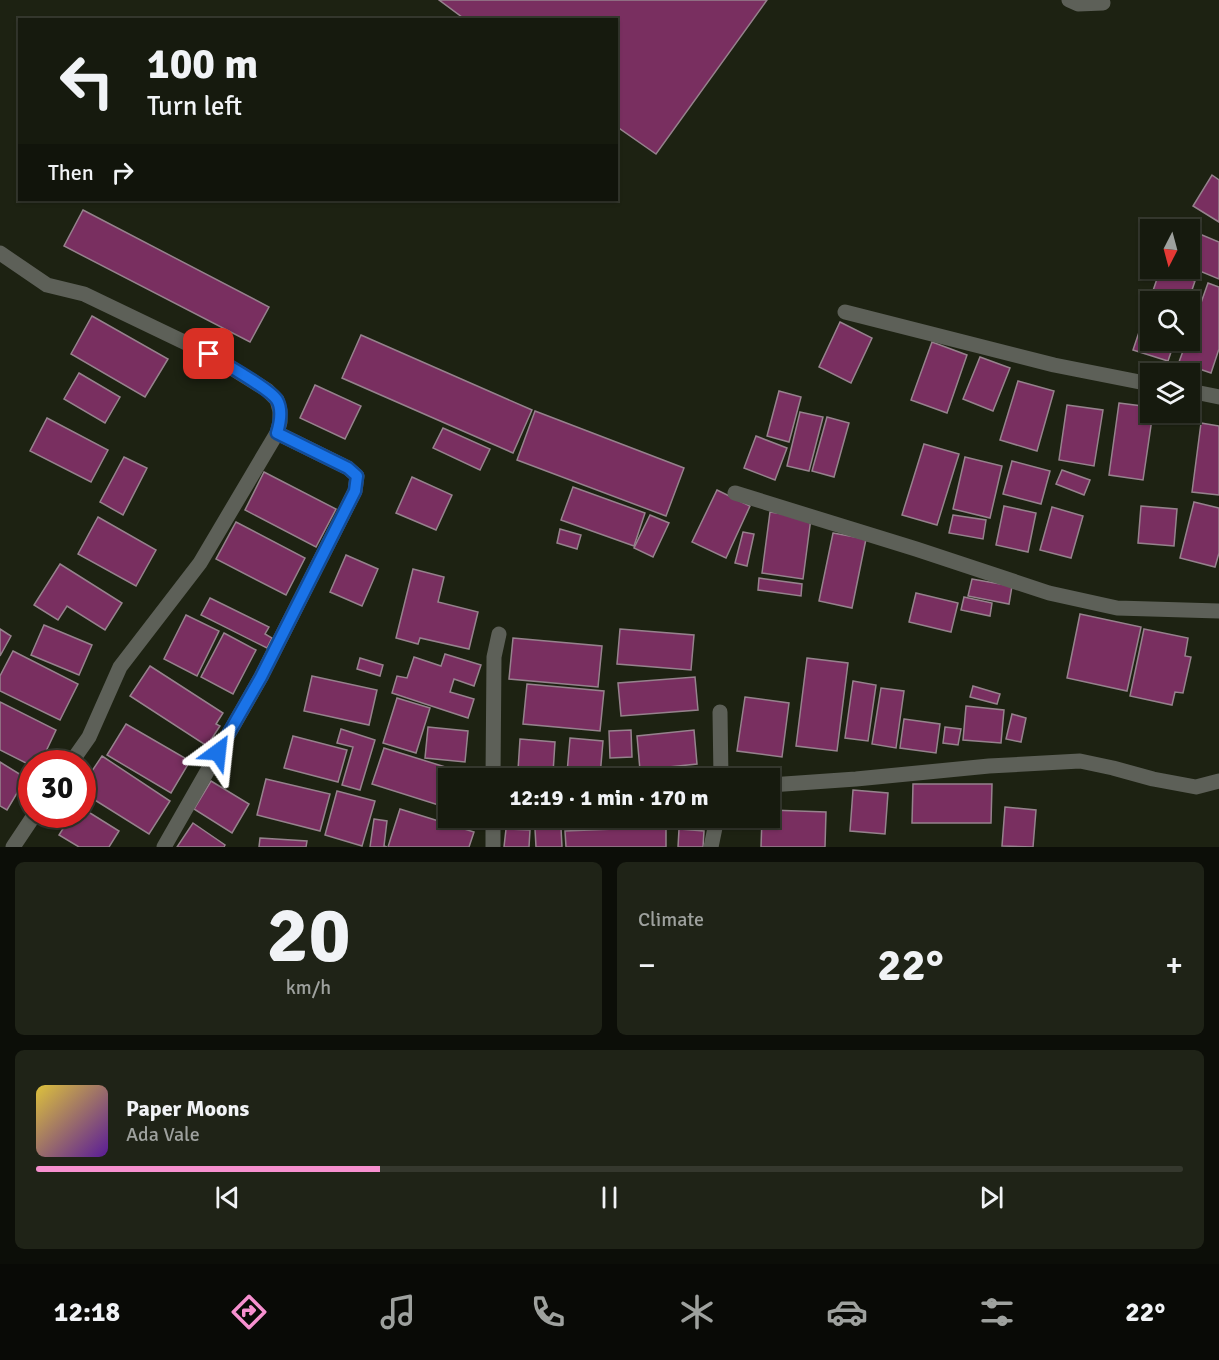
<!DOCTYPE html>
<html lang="en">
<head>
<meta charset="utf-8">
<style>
  :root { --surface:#161a0e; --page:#1f2317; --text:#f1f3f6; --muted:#9ea19e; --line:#35382e; --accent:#f690cf }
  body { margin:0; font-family:Signika,sans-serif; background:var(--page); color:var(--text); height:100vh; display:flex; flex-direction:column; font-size:22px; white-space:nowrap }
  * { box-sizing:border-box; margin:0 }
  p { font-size:20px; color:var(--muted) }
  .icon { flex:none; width:33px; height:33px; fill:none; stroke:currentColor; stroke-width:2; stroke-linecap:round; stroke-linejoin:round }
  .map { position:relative; height:847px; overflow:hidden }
  .drawer { display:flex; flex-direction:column; gap:15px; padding:15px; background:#0c0e08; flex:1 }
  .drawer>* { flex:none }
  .guide { position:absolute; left:18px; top:18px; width:600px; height:183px; border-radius:0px; box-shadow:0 2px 4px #0004,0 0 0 2px var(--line); background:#161a0e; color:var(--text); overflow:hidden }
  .needle { width:39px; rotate:186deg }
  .fabs { position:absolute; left:1140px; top:219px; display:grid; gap:12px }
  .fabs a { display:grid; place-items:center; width:60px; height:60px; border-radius:0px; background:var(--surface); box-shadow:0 2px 4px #0004,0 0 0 2px var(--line); font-size:30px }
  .speed { position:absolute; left:18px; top:750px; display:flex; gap:12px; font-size:30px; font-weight:700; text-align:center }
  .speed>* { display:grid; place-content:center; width:78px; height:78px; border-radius:50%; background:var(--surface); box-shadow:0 2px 4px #0004,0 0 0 2px var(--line); line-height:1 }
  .speed .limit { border:9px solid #d22; background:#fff; color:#111 }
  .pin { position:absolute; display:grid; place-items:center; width:51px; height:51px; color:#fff; margin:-26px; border-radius:12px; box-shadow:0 3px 9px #0006 }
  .me { position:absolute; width:66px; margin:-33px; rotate:30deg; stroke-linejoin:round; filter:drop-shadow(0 0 4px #0008) }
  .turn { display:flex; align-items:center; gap:21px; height:126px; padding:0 30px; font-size:27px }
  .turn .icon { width:78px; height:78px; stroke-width:2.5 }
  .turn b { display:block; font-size:42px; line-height:51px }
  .then { display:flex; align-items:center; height:57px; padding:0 30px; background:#0003; gap:12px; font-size:22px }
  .big { font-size:45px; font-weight:700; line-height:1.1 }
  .drawer .widget { flex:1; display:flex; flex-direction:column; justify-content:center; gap:9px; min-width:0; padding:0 21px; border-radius:9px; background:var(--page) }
  .drawer .dial { align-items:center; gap:0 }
  .dial b { font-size:78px; line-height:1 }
  .song { display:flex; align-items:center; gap:18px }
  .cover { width:72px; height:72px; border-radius:9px; background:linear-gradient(135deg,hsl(50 70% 55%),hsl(270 70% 35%)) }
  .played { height:6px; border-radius:3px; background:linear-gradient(90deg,var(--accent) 30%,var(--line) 30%) }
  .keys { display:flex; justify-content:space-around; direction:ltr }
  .heat { display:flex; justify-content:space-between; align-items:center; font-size:33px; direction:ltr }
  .drawer .tiles { flex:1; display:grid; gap:15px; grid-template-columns:1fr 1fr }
  .widget:last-child { grid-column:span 2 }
  .trip { position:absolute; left:438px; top:768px; width:342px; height:60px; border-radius:0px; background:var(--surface); box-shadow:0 2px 4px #0004,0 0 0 2px var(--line); font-weight:700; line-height:60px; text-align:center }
  .menu { display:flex; height:96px; justify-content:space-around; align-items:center; background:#090a06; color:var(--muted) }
  .menu .icon { width:42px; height:42px }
  .menu .current { color:var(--accent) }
  .menu b { font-size:27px; color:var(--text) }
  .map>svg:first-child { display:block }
  .building { fill:#792f60; stroke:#96828d; stroke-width:1.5 }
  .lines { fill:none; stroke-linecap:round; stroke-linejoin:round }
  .street { stroke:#5d6058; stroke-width:15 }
  .route-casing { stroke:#114b97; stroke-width:15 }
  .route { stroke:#1a73e8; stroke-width:10 }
</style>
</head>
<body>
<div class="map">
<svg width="1219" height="847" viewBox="0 0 1219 847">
  <rect width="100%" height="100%" fill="#1d2212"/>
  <g class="building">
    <polygon points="439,0 767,0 656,154 616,126 616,20 466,20"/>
    <polygon points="1212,175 1219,180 1219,222 1193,206"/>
    <polygon points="83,210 269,307 250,342 64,246"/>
    <polygon points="1190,230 1219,242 1219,279 1190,267"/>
    <polygon points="1160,270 1195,281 1188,302 1150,302 1150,340 1175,340 1168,361 1133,350"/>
    <polygon points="1208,283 1219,287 1219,349 1211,373 1179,362 1187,340 1190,340 1190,334"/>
    <polygon points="92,316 168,359 145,397 71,354"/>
    <polygon points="840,322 872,338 851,383 819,367"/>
    <polygon points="361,335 532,410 513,453 342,378"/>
    <polygon points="932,342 967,355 947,413 911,400"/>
    <polygon points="980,357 1010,368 993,411 963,399"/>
    <polygon points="79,373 120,397 105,423 64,399"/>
    <polygon points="1018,381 1054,391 1037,451 1000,440"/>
    <polygon points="315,385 361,406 345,439 300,418"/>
    <polygon points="779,391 801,397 789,442 767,436"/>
    <polygon points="1119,403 1150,407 1150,412 1153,412 1143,480 1109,475"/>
    <polygon points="1067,405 1103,410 1094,466 1059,460"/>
    <polygon points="535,411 684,468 666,516 517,460"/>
    <polygon points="800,412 823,417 809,471 787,466"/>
    <polygon points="827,417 849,423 834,477 812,471"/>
    <polygon points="47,418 108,450 91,482 30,451"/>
    <polygon points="1201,423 1219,426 1219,495 1192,492"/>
    <polygon points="443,428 490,449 480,470 433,448"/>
    <polygon points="756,436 787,448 775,480 744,468"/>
    <polygon points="924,444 959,454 937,525 902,515"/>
    <polygon points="124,457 147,468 123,515 100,502"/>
    <polygon points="965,457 1002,466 990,518 953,509"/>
    <polygon points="1012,461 1050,471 1041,504 1003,494"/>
    <polygon points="1062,470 1090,480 1084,495 1056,484"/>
    <polygon points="264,472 336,509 316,547 245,510"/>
    <polygon points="412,477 452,495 436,530 396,513"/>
    <polygon points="573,487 645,513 634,546 561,520"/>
    <polygon points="717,490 750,506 726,558 692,542"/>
    <polygon points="1194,502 1219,508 1219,553 1215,567 1180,558"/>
    <polygon points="1004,506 1036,513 1028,552 996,545"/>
    <polygon points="1141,506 1177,509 1174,546 1138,543"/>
    <polygon points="1052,507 1083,516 1071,558 1040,550"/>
    <polygon points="770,512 811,518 803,579 762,573"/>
    <polygon points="650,515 669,523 653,557 634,548"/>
    <polygon points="953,515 986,520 983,539 949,533"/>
    <polygon points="98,517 156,550 136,586 78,554"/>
    <polygon points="236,522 305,558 286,595 216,559"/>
    <polygon points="560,529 581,535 577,549 557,543"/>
    <polygon points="743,532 754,534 747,566 735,563"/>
    <polygon points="833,533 866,539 852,608 819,601"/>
    <polygon points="346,555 378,569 362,606 330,592"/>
    <polygon points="60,564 122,603 105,630 67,606 58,620 34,605"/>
    <polygon points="413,569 444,577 438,602 478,612 469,649 420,638 418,644 396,638"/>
    <polygon points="759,578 802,584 801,596 758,590"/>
    <polygon points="972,579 1012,586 1009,604 968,596"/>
    <polygon points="916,593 958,603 951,632 909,622"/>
    <polygon points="964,597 992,603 990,616 961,610"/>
    <polygon points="210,598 269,627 265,634 272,638 267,648 201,615"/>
    <polygon points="1080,614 1141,627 1127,691 1067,678"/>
    <polygon points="186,615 219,631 197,676 164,659"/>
    <polygon points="44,625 92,645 79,675 31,655"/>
    <polygon points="0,629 11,636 0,656"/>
    <polygon points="620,629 694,635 691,670 617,664"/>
    <polygon points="1144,629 1188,638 1185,656 1191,657 1183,693 1175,692 1172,705 1130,696"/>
    <polygon points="224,633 256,650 233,694 201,677"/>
    <polygon points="513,638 602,646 598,687 509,679"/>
    <polygon points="13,651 78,684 60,720 0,691 0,676"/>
    <polygon points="445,654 481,665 474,686 454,679 450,692 474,699 468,718 392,693 397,676 407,678 414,657 441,666"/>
    <polygon points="360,658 383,665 380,676 357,669"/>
    <polygon points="807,658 848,663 837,751 796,746"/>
    <polygon points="150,666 223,713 216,724 220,726 207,746 130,696"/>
    <polygon points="312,676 377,690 369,725 304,711"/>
    <polygon points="695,677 698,710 621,716 618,683"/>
    <polygon points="853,681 876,685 868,741 845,738"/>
    <polygon points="527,684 604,691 600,731 523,724"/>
    <polygon points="973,686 1000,694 997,704 970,697"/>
    <polygon points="881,688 904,691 896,748 872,744"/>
    <polygon points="745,697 789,703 782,757 737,751"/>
    <polygon points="397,698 430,708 416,753 383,743"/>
    <polygon points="0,702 56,730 40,764 32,764 32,766 0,750"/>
    <polygon points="966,706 1004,710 1001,743 963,740"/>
    <polygon points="1012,714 1026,718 1021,742 1006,739"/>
    <polygon points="904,719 940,724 936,753 900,748"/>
    <polygon points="126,724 190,761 171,793 107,755"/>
    <polygon points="428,727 468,731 465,762 425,758"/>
    <polygon points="945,727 961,729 958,745 943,743"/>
    <polygon points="341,729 375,740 360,790 342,785 353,747 337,743"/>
    <polygon points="631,730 632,757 610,758 609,731"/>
    <polygon points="694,730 697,764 640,770 637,736"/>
    <polygon points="293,736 347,750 338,782 284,768"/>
    <polygon points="570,738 603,741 600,776 567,773"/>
    <polygon points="520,739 555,742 553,773 518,770"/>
    <polygon points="384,748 468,774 466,778 448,778 448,808 372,784"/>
    <polygon points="102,756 170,801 149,834 82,792 82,786"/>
    <polygon points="0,762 26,778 7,810 0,806"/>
    <polygon points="756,768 756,778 734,778 734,769"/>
    <polygon points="677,776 677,778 646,778"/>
    <polygon points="266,779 330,794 320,831 257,815"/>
    <polygon points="211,781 249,804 232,833 194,809"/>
    <polygon points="913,784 992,784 991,823 912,823"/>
    <polygon points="853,790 888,793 885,834 850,831"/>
    <polygon points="337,791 375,801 362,846 325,835"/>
    <polygon points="1005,807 1036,810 1033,847 1002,846"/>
    <polygon points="82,808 119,831 109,847 79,847 59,835 72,814 82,814"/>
    <polygon points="400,809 474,832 469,847 388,847"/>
    <polygon points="770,810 826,812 825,847 761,847 762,818 770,818"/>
    <polygon points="505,818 556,818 556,824 505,823"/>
    <rect x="562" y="818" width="40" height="4"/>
    <polygon points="374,819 387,821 384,846 387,847 370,847"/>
    <polygon points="193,823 225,845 224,847 177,847"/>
    <polygon points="666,827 666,847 566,847 565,831"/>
    <polygon points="561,828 562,847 536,847 535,829"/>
    <polygon points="506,829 530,830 529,847 504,847"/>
    <polygon points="679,829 704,831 703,847 678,847"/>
    <polygon points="260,838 307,841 306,847 259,847"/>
  </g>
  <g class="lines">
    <g class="street">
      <polyline points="1069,0 1078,4 1103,3"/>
      <polyline points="0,253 47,285 84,294 209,354 267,390 277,400 280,411 280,422 277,433 200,563 120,667 89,737 70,764"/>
      <polyline points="845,312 1054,365 1150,384"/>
      <polyline points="1190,391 1219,397"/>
      <polyline points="735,493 916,549 1049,593 1117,608 1219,611"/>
      <polyline points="720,712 721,778"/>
      <polyline points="493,778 494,657 499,634"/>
      <polyline points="770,785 856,779 989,766 1080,761 1113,768 1153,779 1196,787 1219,781"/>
      <polyline points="13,847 35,814"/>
      <polyline points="164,847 261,677 355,491 357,476 348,468 277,433"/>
      <polyline points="493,847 493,818"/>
      <polyline points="711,847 717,818"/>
    </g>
  </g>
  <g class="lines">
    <defs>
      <path id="route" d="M209,354C223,363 269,388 277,400C283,410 280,423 277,433L348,468L357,476L355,491L261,677L218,752"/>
    </defs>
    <use href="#route" class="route-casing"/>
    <use href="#route" class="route"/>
  </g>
</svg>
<div class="fabs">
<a><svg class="needle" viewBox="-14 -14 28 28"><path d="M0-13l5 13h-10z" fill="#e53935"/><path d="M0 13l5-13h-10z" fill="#9ea19e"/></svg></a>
<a><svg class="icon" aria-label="search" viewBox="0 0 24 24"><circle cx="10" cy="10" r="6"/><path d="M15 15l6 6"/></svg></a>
<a><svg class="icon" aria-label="layers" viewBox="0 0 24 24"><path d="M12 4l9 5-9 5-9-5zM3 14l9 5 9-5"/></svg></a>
</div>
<div class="speed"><div class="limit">30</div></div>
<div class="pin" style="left:209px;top:354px;background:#d93025"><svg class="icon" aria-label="arrive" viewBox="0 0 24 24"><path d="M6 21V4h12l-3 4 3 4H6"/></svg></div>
<svg class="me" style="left:218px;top:752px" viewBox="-20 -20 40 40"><path d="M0-17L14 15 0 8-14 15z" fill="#1a73e8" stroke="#fff" stroke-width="4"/></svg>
<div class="trip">12:19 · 1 min · 170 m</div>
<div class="guide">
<div class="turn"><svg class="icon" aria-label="left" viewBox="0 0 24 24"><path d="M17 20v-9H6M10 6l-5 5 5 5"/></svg><div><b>100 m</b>Turn left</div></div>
<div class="then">Then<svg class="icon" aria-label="right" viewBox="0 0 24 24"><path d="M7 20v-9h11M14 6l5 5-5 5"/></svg></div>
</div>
</div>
<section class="drawer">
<div class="tiles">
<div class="widget dial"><b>20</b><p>km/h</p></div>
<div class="widget"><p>Climate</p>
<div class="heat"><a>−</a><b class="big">22°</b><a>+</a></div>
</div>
<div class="widget">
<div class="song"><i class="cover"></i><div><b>Paper Moons</b><p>Ada Vale</p></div></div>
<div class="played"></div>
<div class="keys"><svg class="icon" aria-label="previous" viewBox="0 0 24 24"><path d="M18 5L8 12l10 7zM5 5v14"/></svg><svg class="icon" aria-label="pause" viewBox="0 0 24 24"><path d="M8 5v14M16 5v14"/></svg><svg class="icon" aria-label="next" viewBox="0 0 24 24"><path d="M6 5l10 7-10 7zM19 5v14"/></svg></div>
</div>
</div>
</section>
<nav class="menu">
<b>12:18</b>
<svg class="icon current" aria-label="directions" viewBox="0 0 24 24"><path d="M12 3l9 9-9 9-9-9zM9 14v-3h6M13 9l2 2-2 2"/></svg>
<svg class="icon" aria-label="music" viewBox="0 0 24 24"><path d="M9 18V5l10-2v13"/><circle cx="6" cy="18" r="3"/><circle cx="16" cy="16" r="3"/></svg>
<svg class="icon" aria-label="phone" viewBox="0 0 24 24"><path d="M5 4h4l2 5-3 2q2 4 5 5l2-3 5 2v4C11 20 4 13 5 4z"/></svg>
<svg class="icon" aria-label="climate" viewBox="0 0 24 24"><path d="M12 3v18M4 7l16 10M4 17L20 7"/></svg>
<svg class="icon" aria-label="car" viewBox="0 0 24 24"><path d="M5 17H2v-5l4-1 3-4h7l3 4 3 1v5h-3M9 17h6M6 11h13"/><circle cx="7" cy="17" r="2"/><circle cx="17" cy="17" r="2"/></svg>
<svg class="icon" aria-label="filters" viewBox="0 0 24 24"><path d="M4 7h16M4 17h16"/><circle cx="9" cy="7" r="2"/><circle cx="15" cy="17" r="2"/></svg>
<b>22°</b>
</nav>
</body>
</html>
